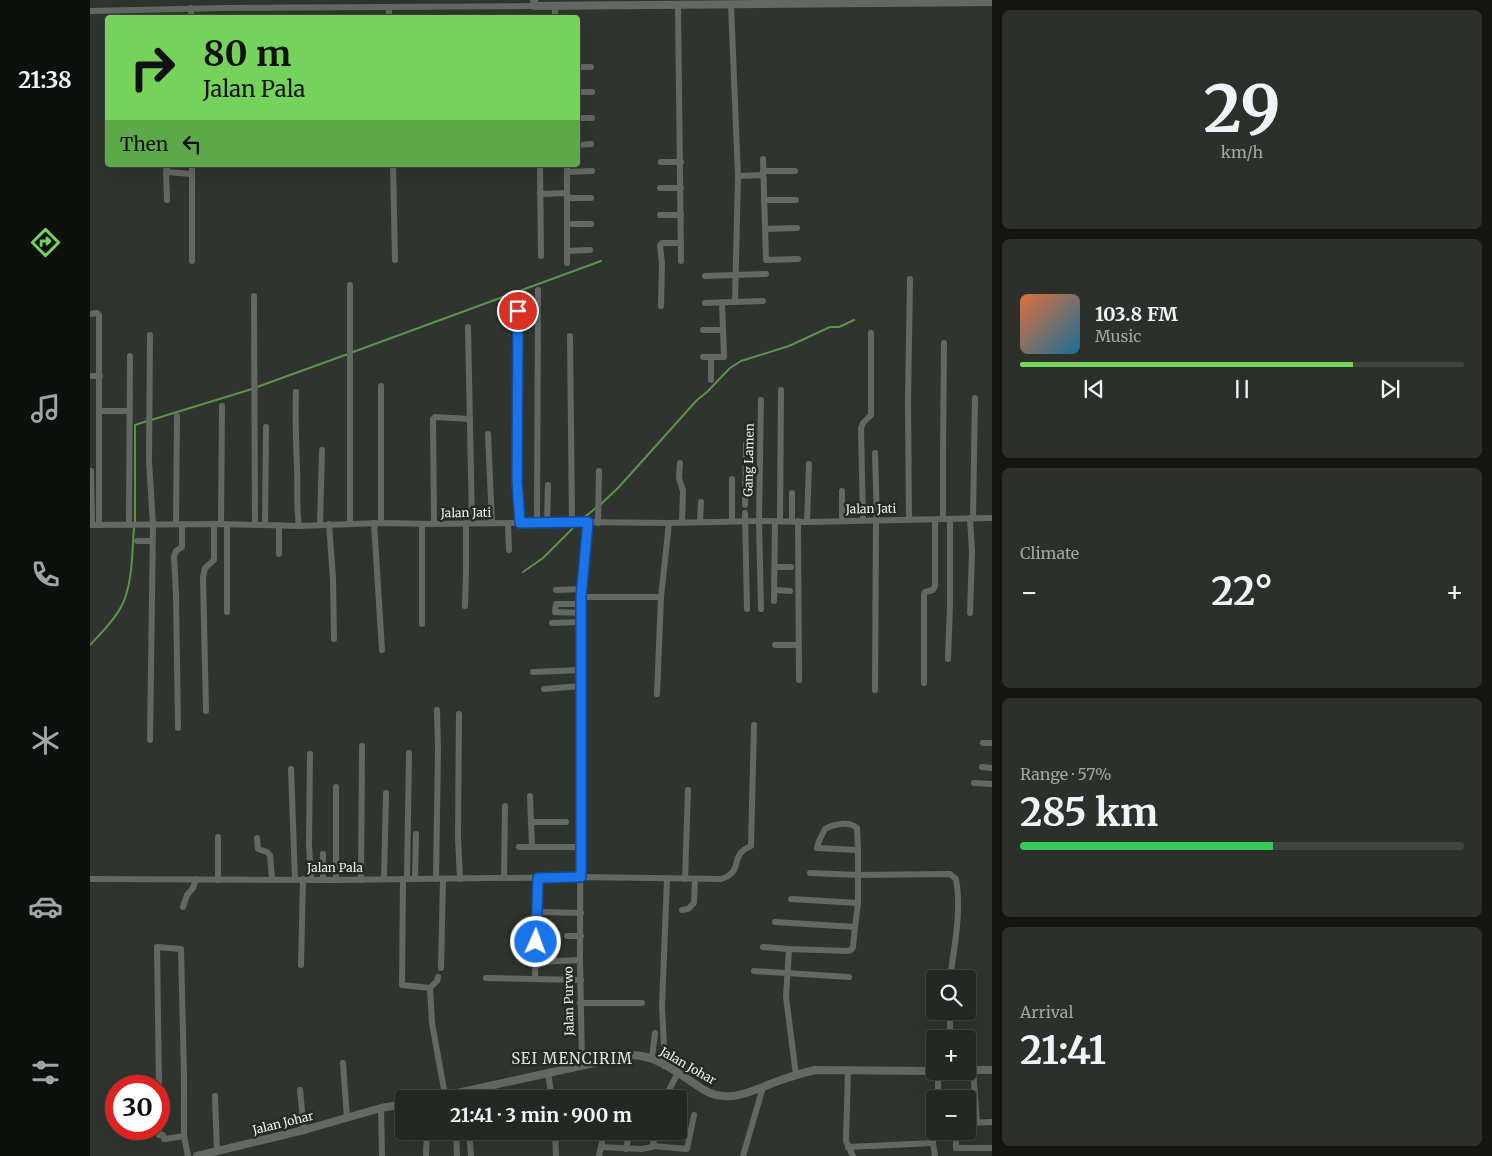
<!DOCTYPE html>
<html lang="en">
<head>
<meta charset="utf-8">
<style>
  :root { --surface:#242722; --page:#2c2f2a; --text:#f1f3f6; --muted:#a3a5a5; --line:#414440; --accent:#75d25a }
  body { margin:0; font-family:Merriweather,serif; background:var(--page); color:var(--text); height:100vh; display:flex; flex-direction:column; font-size:19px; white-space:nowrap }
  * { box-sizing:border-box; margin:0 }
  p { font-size:16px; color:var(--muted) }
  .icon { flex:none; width:28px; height:28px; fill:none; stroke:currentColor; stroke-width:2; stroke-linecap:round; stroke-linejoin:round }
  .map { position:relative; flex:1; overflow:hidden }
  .drawer { display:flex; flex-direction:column; gap:10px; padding:10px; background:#141513; width:500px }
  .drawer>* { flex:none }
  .hud { position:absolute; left:15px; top:15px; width:475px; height:152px; border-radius:5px; box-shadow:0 5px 20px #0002,0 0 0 1px var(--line); background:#75d25a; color:#111; overflow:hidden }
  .controls { position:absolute; left:836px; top:970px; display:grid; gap:10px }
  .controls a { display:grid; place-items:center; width:50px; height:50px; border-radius:5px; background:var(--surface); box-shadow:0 5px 20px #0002,0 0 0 1px var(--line); font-size:25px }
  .speed { position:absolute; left:15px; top:1075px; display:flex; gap:10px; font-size:25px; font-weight:700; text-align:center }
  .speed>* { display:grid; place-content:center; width:65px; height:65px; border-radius:50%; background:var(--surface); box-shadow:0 5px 20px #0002,0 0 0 1px var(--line); line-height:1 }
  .speed .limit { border:8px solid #d22; background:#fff; color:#111 }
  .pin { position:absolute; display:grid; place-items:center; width:42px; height:42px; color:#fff; margin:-21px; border:2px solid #fff; border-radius:50%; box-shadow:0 1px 5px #0007 }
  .me { position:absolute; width:55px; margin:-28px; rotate:2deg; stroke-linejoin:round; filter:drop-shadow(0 0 4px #0008) }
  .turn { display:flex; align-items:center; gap:18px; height:105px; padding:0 15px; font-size:22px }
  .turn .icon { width:65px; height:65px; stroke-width:2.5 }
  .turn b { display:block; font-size:35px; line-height:42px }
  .then { display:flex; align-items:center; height:48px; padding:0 15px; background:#0003; gap:10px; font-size:19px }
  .big { font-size:38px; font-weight:700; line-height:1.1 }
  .drawer .card { flex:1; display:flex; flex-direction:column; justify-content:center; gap:8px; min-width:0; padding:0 18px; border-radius:8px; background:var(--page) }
  .drawer .dial { align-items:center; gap:0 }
  .dial b { font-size:65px; line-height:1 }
  .song { display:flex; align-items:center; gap:15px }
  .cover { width:60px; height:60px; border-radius:8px; background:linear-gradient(135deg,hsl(20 70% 55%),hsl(200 70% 35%)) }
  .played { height:5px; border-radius:2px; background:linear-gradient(90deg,var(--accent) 75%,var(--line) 75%) }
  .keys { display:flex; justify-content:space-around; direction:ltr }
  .heat { display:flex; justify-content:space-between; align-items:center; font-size:28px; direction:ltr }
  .charge { height:8px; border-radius:4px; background:linear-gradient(90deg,#34c759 57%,var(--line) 0) }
  .trip { position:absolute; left:305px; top:1090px; width:292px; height:50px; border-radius:5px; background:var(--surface); box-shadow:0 5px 20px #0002,0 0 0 1px var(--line); font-weight:700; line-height:50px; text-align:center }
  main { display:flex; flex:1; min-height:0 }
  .dock { display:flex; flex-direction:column; width:90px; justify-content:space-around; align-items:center; background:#0e100e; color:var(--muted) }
  .dock .icon { width:35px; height:35px }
  .dock .current { color:var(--accent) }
  .dock b { font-size:22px; color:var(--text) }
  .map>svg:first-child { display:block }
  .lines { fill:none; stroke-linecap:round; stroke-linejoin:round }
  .stream { stroke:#5b934c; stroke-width:2 }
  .minor { stroke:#656764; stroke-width:6 }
  .tertiary { stroke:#656764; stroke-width:8 }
  .route-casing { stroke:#114b97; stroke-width:12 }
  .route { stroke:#1a73e8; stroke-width:9 }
  .labels { text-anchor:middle; stroke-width:5; stroke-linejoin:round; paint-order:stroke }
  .street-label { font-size:12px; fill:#ebefeb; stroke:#262a25 }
  .quarter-label { font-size:15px; letter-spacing:1px; fill:#dde4dc; stroke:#262a25 }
</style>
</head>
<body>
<main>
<nav class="dock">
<b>21:38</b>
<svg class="icon current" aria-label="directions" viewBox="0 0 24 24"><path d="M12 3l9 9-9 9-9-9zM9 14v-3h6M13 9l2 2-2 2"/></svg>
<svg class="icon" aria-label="music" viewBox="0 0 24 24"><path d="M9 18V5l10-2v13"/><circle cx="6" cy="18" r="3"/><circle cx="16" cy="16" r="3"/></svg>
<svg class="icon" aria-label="phone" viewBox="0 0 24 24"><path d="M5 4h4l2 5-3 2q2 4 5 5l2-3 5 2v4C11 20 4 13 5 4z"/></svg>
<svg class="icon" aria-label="climate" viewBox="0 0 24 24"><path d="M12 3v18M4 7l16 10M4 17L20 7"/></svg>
<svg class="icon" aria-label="car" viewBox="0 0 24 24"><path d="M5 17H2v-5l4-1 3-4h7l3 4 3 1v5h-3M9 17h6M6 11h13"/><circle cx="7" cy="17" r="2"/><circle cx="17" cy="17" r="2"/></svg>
<svg class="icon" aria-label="filters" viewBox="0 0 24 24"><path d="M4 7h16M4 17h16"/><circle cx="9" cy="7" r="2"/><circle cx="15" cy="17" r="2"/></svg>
</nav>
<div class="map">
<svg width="902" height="1156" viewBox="0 0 902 1156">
  <rect width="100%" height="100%" fill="#30342e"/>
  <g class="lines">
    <g class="stream">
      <polyline points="263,352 511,261"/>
      <polyline points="167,387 258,354"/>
      <polyline points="61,420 162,389"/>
      <polyline points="510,505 528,488 607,400 617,392 640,368 651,361 699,346 740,327 749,327 764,320"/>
      <polyline points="492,519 506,508"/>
      <polyline points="45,523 45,425 57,421"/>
      <polyline points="433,572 453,558 487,524"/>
      <path d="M0,645C11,633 25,620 32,605C43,583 42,551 44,527"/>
    </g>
    <g class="minor">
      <polyline points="588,5 591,261"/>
      <polyline points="641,5 648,176 645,302"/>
      <polyline points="465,6 465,18"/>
      <polyline points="299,7 299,18"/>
      <polyline points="101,8 101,18"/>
      <polyline points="0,11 135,8 444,6"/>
      <polyline points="488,67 501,67"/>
      <polyline points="488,92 502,92"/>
      <polyline points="488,118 502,118"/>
      <polyline points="488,145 501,144"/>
      <polyline points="673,159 676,260 708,259"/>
      <polyline points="571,162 591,162"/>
      <polyline points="77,165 76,172 102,174"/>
      <polyline points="102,165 102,261"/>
      <polyline points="303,165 305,260"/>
      <polyline points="450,165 451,256"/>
      <polyline points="673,171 705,171"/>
      <polyline points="76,172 77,200"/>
      <polyline points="477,172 502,171"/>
      <polyline points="648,176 673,175"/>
      <polyline points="570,188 591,188"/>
      <polyline points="450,194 477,193"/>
      <polyline points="477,198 501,198"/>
      <polyline points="674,200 706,200"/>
      <polyline points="570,215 591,215"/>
      <polyline points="477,224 501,224"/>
      <polyline points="675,229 707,228"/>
      <polyline points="477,251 500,250"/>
      <polyline points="477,263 477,165"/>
      <polyline points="615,276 676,274"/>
      <polyline points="164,296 165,525"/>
      <polyline points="615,303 673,301"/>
      <polyline points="571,306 572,264 570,245 572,243 591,243"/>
      <polyline points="428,311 427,481 430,523"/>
      <polyline points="0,314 7,313 9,315 9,525"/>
      <polyline points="378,327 382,523"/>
      <polyline points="613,330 633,330"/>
      <polyline points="60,335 59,461 63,525 60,740"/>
      <polyline points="480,336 482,522"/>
      <polyline points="613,357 634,357 632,302"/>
      <polyline points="0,376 10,376"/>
      <polyline points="621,380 621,357"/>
      <path d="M206,392C205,417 206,442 207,467C208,487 206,506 209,526"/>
      <polyline points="671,400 669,521 671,609"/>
      <polyline points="10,411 40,411"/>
      <polyline points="398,434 402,523"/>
      <polyline points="785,453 787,521"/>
      <polyline points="590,463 589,478 593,491 592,522"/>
      <polyline points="1,471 2,525"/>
      <polyline points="752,491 752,521"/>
      <polyline points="702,493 702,521"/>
      <polyline points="655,505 656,444"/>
      <polyline points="655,513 657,609"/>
      <polyline points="883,518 885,398"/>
      <polyline points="853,519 853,453 854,343"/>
      <polyline points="773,520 771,428 773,423 781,415 781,333"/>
      <polyline points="819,520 818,401 820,279"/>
      <polyline points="642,521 642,479"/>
      <polyline points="690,521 691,390"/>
      <polyline points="708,521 709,680"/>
      <polyline points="610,522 611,502"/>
      <polyline points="717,522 719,464"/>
      <polyline points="260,523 260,285"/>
      <polyline points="284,523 292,650"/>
      <polyline points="291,523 291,386"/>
      <polyline points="418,523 419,550"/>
      <polyline points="447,523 448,290"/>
      <polyline points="457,523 458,485"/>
      <polyline points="508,523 509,471"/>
      <polyline points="86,524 87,416"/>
      <polyline points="131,524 132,406"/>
      <polyline points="239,524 243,579 244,639"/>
      <polyline points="344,524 343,419 345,417 380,419"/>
      <polyline points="0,525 131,524 209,526 291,523 344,524 482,522 579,523 669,521 717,522 902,518"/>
      <polyline points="39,525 40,356"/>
      <polyline points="175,525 176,427"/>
      <polyline points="230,525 232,450"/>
      <polyline points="47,541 62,541"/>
      <polyline points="189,554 189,525"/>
      <polyline points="685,567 701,567"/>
      <polyline points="466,590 492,589"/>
      <polyline points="685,590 700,591"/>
      <polyline points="491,597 571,597"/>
      <polyline points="684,601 685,521"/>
      <polyline points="491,604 466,604 465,612 492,613"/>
      <polyline points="375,606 376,569 376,523"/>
      <polyline points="137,612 137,525"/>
      <polyline points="880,613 882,552 880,518"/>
      <polyline points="462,623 491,622"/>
      <polyline points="332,624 332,524"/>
      <polyline points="685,645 708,645"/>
      <polyline points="858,659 860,605 860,519"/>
      <polyline points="443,672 492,670"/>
      <polyline points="834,683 834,595 835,592 843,590 845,586 845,520"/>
      <polyline points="454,689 491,686"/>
      <polyline points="785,690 786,520"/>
      <polyline points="567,694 571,597 579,523"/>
      <polyline points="116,711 113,577 115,568 124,560 124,525"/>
      <polyline points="369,714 368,837 370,879"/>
      <polyline points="88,728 86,594 84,556 86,551 92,547 92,524"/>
      <polyline points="893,743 902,743"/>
      <polyline points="220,754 219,845 221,880"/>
      <polyline points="892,767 902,768"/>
      <polyline points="201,769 205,879"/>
      <polyline points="884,783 902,784"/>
      <polyline points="246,787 246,880"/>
      <polyline points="440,796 442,847"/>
      <polyline points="441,822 476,822"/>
      <polyline points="128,837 128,880"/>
      <polyline points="167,838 168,849 177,852 180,855 182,879"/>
      <polyline points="429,847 491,847"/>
      <path d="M768,850L767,828C759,821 744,824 735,829L729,841L727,848L768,850V875L860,874L866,879C872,911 864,947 860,979"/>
      <polyline points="233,854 233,880"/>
      <polyline points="720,873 768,875 768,903"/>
      <polyline points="414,878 415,806"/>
      <path d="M0,879L246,880L491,877L631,879C656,871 637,856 661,846L664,725"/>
      <polyline points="294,879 296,793"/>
      <polyline points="313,879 312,985 340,988"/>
      <polyline points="317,879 319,753"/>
      <polyline points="325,879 326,834"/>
      <polyline points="346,879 348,750 347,710"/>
      <polyline points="595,879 598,790"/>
      <polyline points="271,880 272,746"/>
      <polyline points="701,899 768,903 765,927"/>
      <polyline points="93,907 97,895 103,888 106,879"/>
      <polyline points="592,910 598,909 604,903 605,879"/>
      <polyline points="448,912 491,913"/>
      <polyline points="477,936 491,936"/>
      <polyline points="673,947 699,949 757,951 761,950 763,947 765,927 685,922"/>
      <polyline points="699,949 696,997 706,1075"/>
      <polyline points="446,962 490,960"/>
      <polyline points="211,965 213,879"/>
      <polyline points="351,968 353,879"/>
      <polyline points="664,971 759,977"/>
      <polyline points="396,978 491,980"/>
      <polyline points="445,978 448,878"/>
      <polyline points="340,988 342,1023 355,1095"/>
      <polyline points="340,988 347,981 348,977"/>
      <polyline points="490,1003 552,1003"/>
      <polyline points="860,1039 860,1011"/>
      <polyline points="562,1058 565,1033"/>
      <polyline points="253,1063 257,1118"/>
      <polyline points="492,1064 490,960 491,604 498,522"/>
      <polyline points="575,1066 572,1006 577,879"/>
      <polyline points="758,1070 756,1141 763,1156"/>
      <polyline points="883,1070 887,1122"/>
      <polyline points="458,1073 462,1099"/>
      <polyline points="69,1086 67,947 91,949 94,1075 94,1136 98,1156"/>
      <polyline points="210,1090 214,1130"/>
      <polyline points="378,1090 378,1099"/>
      <polyline points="125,1096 127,1151"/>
      <polyline points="546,1099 547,1093"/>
      <polyline points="574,1099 588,1073"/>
      <polyline points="848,1099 848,1071"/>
      <polyline points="69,1106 69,1135 73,1135 74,1139 75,1139 94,1136"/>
      <polyline points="291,1108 292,1156"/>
      <polyline points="878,1123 902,1122"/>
      <polyline points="845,1128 843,1143 845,1156"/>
      <polyline points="366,1131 367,1156"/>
      <polyline points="379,1131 381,1156"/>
      <polyline points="465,1131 466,1156"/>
      <polyline points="514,1131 511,1147 551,1149 562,1147 567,1131"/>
      <polyline points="866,1131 866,1148 902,1148"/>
      <polyline points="563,1146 597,1149 604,1115"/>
      <polyline points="758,1147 843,1143"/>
      <polyline points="536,1149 540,1131"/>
      <polyline points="336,1156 337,1131"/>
      <polyline points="509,1156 511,1147"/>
      <polyline points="653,1156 673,1087"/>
    </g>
    <g class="tertiary">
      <polyline points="444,0 444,6 902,2"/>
      <polyline points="878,1070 902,1070"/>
      <path d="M340,1099L540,1055C564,1054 585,1071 605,1084C613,1090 622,1096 633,1096C652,1098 673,1086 691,1080C702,1076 713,1073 725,1070L845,1071"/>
      <polyline points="107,1156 214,1130 291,1108 314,1104"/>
    </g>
  </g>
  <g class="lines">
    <defs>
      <polyline id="route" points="428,311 427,481 430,523 498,522 491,597 491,877 448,878 446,942"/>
    </defs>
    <use href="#route" class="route-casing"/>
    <use href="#route" class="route"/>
  </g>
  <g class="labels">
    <g class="street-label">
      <text transform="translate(659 460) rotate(-89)" y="4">Gang Lamen</text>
      <text transform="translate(781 509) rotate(-1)" y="4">Jalan Jati</text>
      <text transform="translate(376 513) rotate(-1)" y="4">Jalan Jati</text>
      <text x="245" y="872">Jalan Pala</text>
      <text transform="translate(479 1001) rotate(-91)" y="4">Jalan Purwo</text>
      <text transform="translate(598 1066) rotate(30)" y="4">Jalan Johar</text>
      <text transform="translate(193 1123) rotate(-14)" y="4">Jalan Johar</text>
    </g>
    <g class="quarter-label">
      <text x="482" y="1064">SEI MENCIRIM</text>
    </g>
  </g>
</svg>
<div class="controls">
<a><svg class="icon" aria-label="search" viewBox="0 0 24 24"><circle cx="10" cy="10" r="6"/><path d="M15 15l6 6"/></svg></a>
<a>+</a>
<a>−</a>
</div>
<div class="speed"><div class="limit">30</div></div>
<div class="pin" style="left:428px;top:311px;background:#d93025"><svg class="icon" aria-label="arrive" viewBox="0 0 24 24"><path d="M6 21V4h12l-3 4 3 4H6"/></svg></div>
<svg class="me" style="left:446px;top:942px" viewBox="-20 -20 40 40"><circle r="17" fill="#1a73e8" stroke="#fff" stroke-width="3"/><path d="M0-11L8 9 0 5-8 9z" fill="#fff"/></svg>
<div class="trip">21:41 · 3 min · 900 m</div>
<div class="hud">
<div class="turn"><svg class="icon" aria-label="right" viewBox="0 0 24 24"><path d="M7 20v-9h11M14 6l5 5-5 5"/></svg><div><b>80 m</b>Jalan Pala</div></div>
<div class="then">Then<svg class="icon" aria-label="left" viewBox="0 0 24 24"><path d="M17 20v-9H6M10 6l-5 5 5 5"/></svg></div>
</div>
</div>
<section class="drawer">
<div class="card dial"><b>29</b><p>km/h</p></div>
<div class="card">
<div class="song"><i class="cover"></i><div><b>103.8 FM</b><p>Music</p></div></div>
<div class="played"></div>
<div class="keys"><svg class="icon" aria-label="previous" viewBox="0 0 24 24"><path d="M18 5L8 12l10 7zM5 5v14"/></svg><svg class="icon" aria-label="pause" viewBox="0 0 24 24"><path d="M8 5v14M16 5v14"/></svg><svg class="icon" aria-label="next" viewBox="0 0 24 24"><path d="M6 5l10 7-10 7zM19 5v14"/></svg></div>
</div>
<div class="card"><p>Climate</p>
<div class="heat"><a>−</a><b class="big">22°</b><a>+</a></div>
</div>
<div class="card"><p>Range · 57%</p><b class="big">285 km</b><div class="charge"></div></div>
<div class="card"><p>Arrival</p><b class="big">21:41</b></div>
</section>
</main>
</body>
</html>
